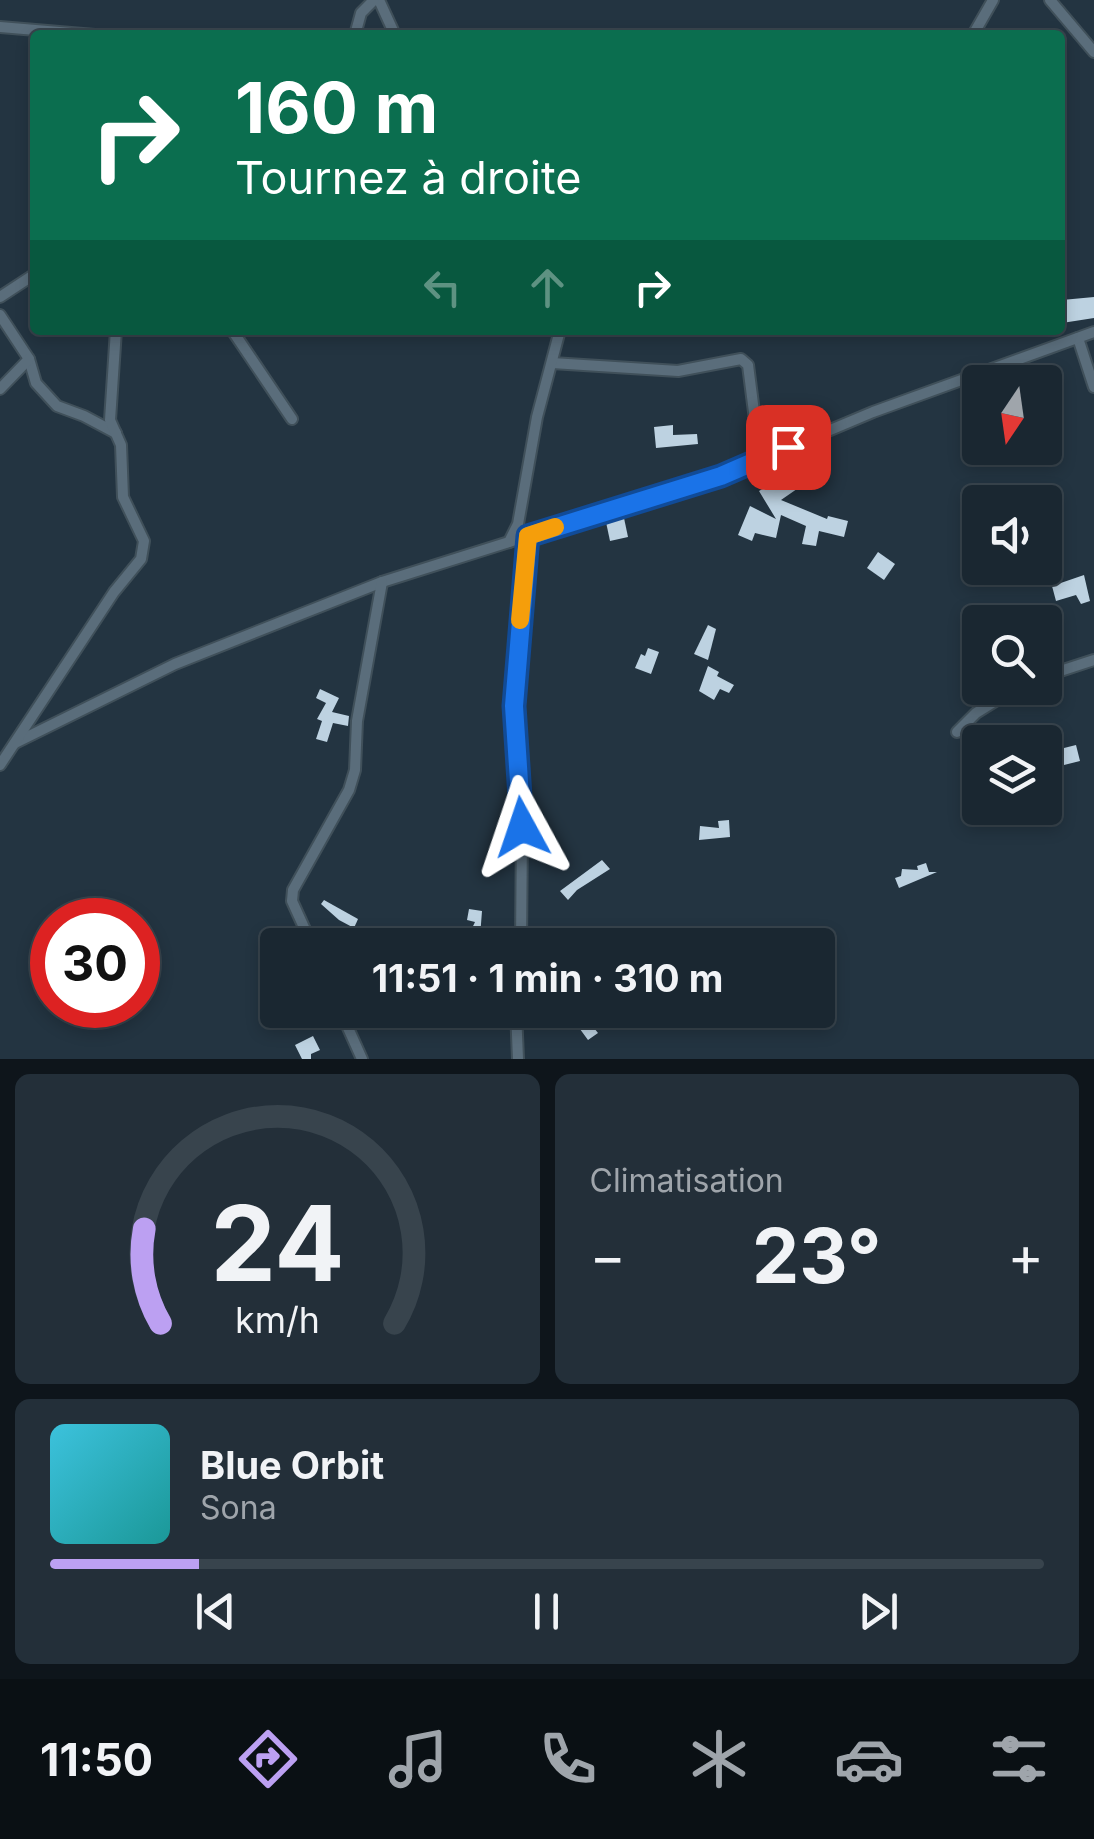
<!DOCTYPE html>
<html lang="fr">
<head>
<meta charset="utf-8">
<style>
  :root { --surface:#1a2731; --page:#232f39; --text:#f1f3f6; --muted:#9fa5ab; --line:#38444d; --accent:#bca0f2 }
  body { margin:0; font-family:Inter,sans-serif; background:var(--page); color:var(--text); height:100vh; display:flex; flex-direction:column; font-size:38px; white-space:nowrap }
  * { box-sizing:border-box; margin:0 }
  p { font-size:32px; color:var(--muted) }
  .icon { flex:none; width:55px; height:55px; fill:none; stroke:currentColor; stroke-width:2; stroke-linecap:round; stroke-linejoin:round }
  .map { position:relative; height:1059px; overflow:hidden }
  .sheet { display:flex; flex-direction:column; gap:15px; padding:15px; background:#0e151b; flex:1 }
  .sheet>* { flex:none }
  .banner { position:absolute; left:30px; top:30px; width:1035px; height:305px; border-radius:10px; box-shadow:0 5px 15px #0003,0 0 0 2px var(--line); background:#0b6e4f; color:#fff; overflow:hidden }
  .needle { width:65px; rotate:193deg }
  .buttons { position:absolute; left:962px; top:365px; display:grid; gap:20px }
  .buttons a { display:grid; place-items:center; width:100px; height:100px; border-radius:10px; background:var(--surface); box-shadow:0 5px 15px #0003,0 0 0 2px var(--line); font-size:50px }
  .speed { position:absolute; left:30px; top:898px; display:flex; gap:20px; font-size:50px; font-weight:700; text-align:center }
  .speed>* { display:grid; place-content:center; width:130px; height:130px; border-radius:50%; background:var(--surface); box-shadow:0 5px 15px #0003,0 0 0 2px var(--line); line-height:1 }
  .speed .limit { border:15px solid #d22; background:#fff; color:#111 }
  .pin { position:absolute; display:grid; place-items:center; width:85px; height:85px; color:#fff; margin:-42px; border-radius:20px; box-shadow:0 5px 15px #0006 }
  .me { position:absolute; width:110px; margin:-55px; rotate:355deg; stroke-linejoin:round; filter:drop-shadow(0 0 8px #0008) }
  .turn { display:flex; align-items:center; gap:35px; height:210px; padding:0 40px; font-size:45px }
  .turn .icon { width:130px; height:130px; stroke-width:2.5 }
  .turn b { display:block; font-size:70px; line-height:85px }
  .lanes { display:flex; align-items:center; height:95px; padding:0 40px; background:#0003; justify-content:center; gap:50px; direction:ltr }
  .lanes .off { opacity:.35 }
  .big { font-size:75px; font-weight:700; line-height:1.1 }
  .sheet .widget { flex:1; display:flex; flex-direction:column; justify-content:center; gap:15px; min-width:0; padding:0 35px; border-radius:15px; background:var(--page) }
  .sheet .dial { align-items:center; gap:0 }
  .dial svg { height:260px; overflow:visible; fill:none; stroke:var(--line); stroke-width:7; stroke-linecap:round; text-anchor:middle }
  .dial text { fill:var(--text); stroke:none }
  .song { display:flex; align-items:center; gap:30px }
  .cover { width:120px; height:120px; border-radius:15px; background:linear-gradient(135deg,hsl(190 70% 55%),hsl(180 70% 35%)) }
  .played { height:10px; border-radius:5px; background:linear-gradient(90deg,var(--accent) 15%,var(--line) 15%) }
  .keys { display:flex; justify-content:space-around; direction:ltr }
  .heat { display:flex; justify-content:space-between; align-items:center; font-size:55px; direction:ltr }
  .sheet .tiles { flex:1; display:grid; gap:15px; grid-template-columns:1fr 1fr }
  .widget:last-child { grid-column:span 2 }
  .trip { position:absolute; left:260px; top:928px; width:575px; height:100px; border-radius:10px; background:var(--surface); box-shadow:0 5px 15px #0003,0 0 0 2px var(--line); font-weight:700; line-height:100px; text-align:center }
  .tabs { display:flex; height:160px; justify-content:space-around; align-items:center; background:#0a1014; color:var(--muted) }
  .tabs .icon { width:70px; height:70px }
  .tabs .current { color:var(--accent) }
  .tabs b { font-size:45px; color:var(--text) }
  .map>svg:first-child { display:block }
  .building { fill:#bdd2e1 }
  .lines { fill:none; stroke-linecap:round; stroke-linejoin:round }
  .minor-casing { stroke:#40505a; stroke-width:14 }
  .minor { stroke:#5a6d7b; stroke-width:10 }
  .route-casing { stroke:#114b97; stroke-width:25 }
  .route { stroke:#1a73e8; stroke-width:18 }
  .slow { stroke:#f59e0b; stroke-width:18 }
</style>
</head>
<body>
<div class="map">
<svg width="1094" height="1059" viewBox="0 0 1094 1059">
  <rect width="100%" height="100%" fill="#233441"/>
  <g class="building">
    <polygon points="1094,297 1094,318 1062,323 1062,300"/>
    <polygon points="673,425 673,435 697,434 698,444 656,448 654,427"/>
    <polygon points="798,468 807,482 781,500 827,519 828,516 848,521 844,537 819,531 816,546 802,544 806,526 781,515 776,538 755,533 752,541 738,535 750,506 776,519 759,491"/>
    <polygon points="624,518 628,537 610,541 606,522"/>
    <polygon points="878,552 895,564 884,580 867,568"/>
    <polygon points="1084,575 1090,601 1081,604 1076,595 1056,601 1052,586"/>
    <polygon points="708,625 716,629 708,660 694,654"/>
    <polygon points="648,648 659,652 651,674 635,668 641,654 645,656"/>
    <polygon points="708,666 719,672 717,676 734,685 729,693 720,689 714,700 699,691"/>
    <polygon points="320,689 339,698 332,712 349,716 348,726 333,723 327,742 316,739 322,721 317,719 326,703 316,698"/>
    <polygon points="1076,745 1080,761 1056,767 1052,751"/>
    <polygon points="729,820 730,837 699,840 700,826 719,828 718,821"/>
    <polygon points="602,860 610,869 577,890 568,900 560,891"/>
    <polygon points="926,863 929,872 937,872 899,888 895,878 901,876 902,869 918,870 917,866"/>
    <polygon points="324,900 358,919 354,928 339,920 321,904"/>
    <polygon points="469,909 482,911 480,937 476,945 464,945 475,922 467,920"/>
    <polygon points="594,1012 602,1023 594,1028 598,1033 588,1040 577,1025"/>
    <polygon points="313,1036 320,1050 311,1054 311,1059 302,1059 295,1045"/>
  </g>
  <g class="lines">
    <defs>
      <g id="minor">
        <polyline points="379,0 395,35"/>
        <polyline points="1050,0 1094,52"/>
        <polyline points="0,27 95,35"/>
        <polyline points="355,35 361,13 374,0"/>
        <polyline points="973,35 993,0"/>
        <polyline points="0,297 35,274"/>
        <polyline points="0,315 29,359 36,383 57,406 84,416 116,433"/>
        <polyline points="232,330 292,419"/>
        <polyline points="1078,338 1094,387"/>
        <polyline points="552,363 678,371 741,359 748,365 760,459"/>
        <polyline points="0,389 29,359"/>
        <polyline points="509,542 721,476 873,412 1094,332"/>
        <polyline points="1045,676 1094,660"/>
        <polyline points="957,732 976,713 1016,688"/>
        <polyline points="15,743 175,664 382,582 509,542 518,524 537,417 560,330"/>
        <polyline points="0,765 114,592 141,559 144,541 123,497 121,445 110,420 116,330"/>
        <polyline points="312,945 292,901 293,890 349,790 355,770 357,721 382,582"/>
        <polyline points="521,945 522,827 514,706 528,536"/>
        <polyline points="340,1010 362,1059"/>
        <polyline points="516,1010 518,1059"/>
      </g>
    </defs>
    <use href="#minor" class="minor-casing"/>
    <use href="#minor" class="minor"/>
  </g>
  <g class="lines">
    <defs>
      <polyline id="route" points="522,827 514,706 528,536 721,476 788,447"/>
    </defs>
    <use href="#route" class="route-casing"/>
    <use href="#route" class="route"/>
    <polyline class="slow" points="520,620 528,536 555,527"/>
  </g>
</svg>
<div class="buttons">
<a><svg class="needle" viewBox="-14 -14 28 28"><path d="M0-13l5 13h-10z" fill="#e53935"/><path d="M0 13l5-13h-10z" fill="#9fa5ab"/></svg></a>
<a><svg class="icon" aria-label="sound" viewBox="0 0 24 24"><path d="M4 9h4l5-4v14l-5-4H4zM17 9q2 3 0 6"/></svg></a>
<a><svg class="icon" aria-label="search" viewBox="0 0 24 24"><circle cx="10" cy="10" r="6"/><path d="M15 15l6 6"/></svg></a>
<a><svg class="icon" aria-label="layers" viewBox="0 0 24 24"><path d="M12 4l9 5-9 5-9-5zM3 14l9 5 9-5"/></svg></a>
</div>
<div class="speed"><div class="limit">30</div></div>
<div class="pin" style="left:788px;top:447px;background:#d93025"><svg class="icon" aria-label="arrive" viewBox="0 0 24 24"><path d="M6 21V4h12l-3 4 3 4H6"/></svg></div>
<svg class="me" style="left:522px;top:827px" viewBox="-20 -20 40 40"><path d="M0-17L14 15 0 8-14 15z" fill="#1a73e8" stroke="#fff" stroke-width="4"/></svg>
<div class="trip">11:51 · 1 min · 310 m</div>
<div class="banner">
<div class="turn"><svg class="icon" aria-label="right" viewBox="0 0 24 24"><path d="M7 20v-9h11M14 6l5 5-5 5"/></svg><div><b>160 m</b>Tournez à droite</div></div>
<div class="lanes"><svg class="icon off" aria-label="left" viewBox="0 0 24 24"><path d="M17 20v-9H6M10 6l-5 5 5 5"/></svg><svg class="icon off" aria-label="ahead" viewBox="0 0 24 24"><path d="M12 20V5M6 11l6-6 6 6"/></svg><svg class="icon" aria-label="right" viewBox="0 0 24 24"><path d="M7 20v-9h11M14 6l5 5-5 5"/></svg></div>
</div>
</div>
<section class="sheet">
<div class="tiles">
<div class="widget dial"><svg viewBox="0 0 100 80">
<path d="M14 69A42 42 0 1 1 86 69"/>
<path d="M14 69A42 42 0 0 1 9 40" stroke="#bca0f2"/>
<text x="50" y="56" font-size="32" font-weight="700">24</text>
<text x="50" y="72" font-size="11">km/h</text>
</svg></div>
<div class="widget"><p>Climatisation</p>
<div class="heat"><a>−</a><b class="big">23°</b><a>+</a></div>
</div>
<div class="widget">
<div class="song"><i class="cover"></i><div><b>Blue Orbit</b><p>Sona</p></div></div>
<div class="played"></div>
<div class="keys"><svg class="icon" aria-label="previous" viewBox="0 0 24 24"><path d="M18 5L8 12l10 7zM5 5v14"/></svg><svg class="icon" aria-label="pause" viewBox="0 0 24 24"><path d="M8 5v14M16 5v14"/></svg><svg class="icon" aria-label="next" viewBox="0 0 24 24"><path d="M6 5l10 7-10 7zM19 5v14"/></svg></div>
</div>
</div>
</section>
<nav class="tabs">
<b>11:50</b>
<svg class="icon current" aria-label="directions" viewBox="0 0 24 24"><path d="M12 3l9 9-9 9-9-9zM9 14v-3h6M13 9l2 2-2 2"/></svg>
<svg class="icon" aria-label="music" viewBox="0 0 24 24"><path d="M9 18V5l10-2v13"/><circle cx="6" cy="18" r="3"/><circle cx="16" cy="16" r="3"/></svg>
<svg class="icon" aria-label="phone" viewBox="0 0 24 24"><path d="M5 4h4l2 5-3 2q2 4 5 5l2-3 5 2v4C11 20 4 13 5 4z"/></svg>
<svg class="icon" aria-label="climate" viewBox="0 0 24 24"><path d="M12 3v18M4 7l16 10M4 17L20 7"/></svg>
<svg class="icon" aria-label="car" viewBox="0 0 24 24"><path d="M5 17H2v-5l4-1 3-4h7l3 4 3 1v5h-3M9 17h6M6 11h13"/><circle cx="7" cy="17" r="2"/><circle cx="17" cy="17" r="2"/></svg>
<svg class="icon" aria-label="filters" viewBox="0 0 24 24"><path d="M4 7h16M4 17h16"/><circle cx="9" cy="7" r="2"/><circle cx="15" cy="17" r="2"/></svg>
</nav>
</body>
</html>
